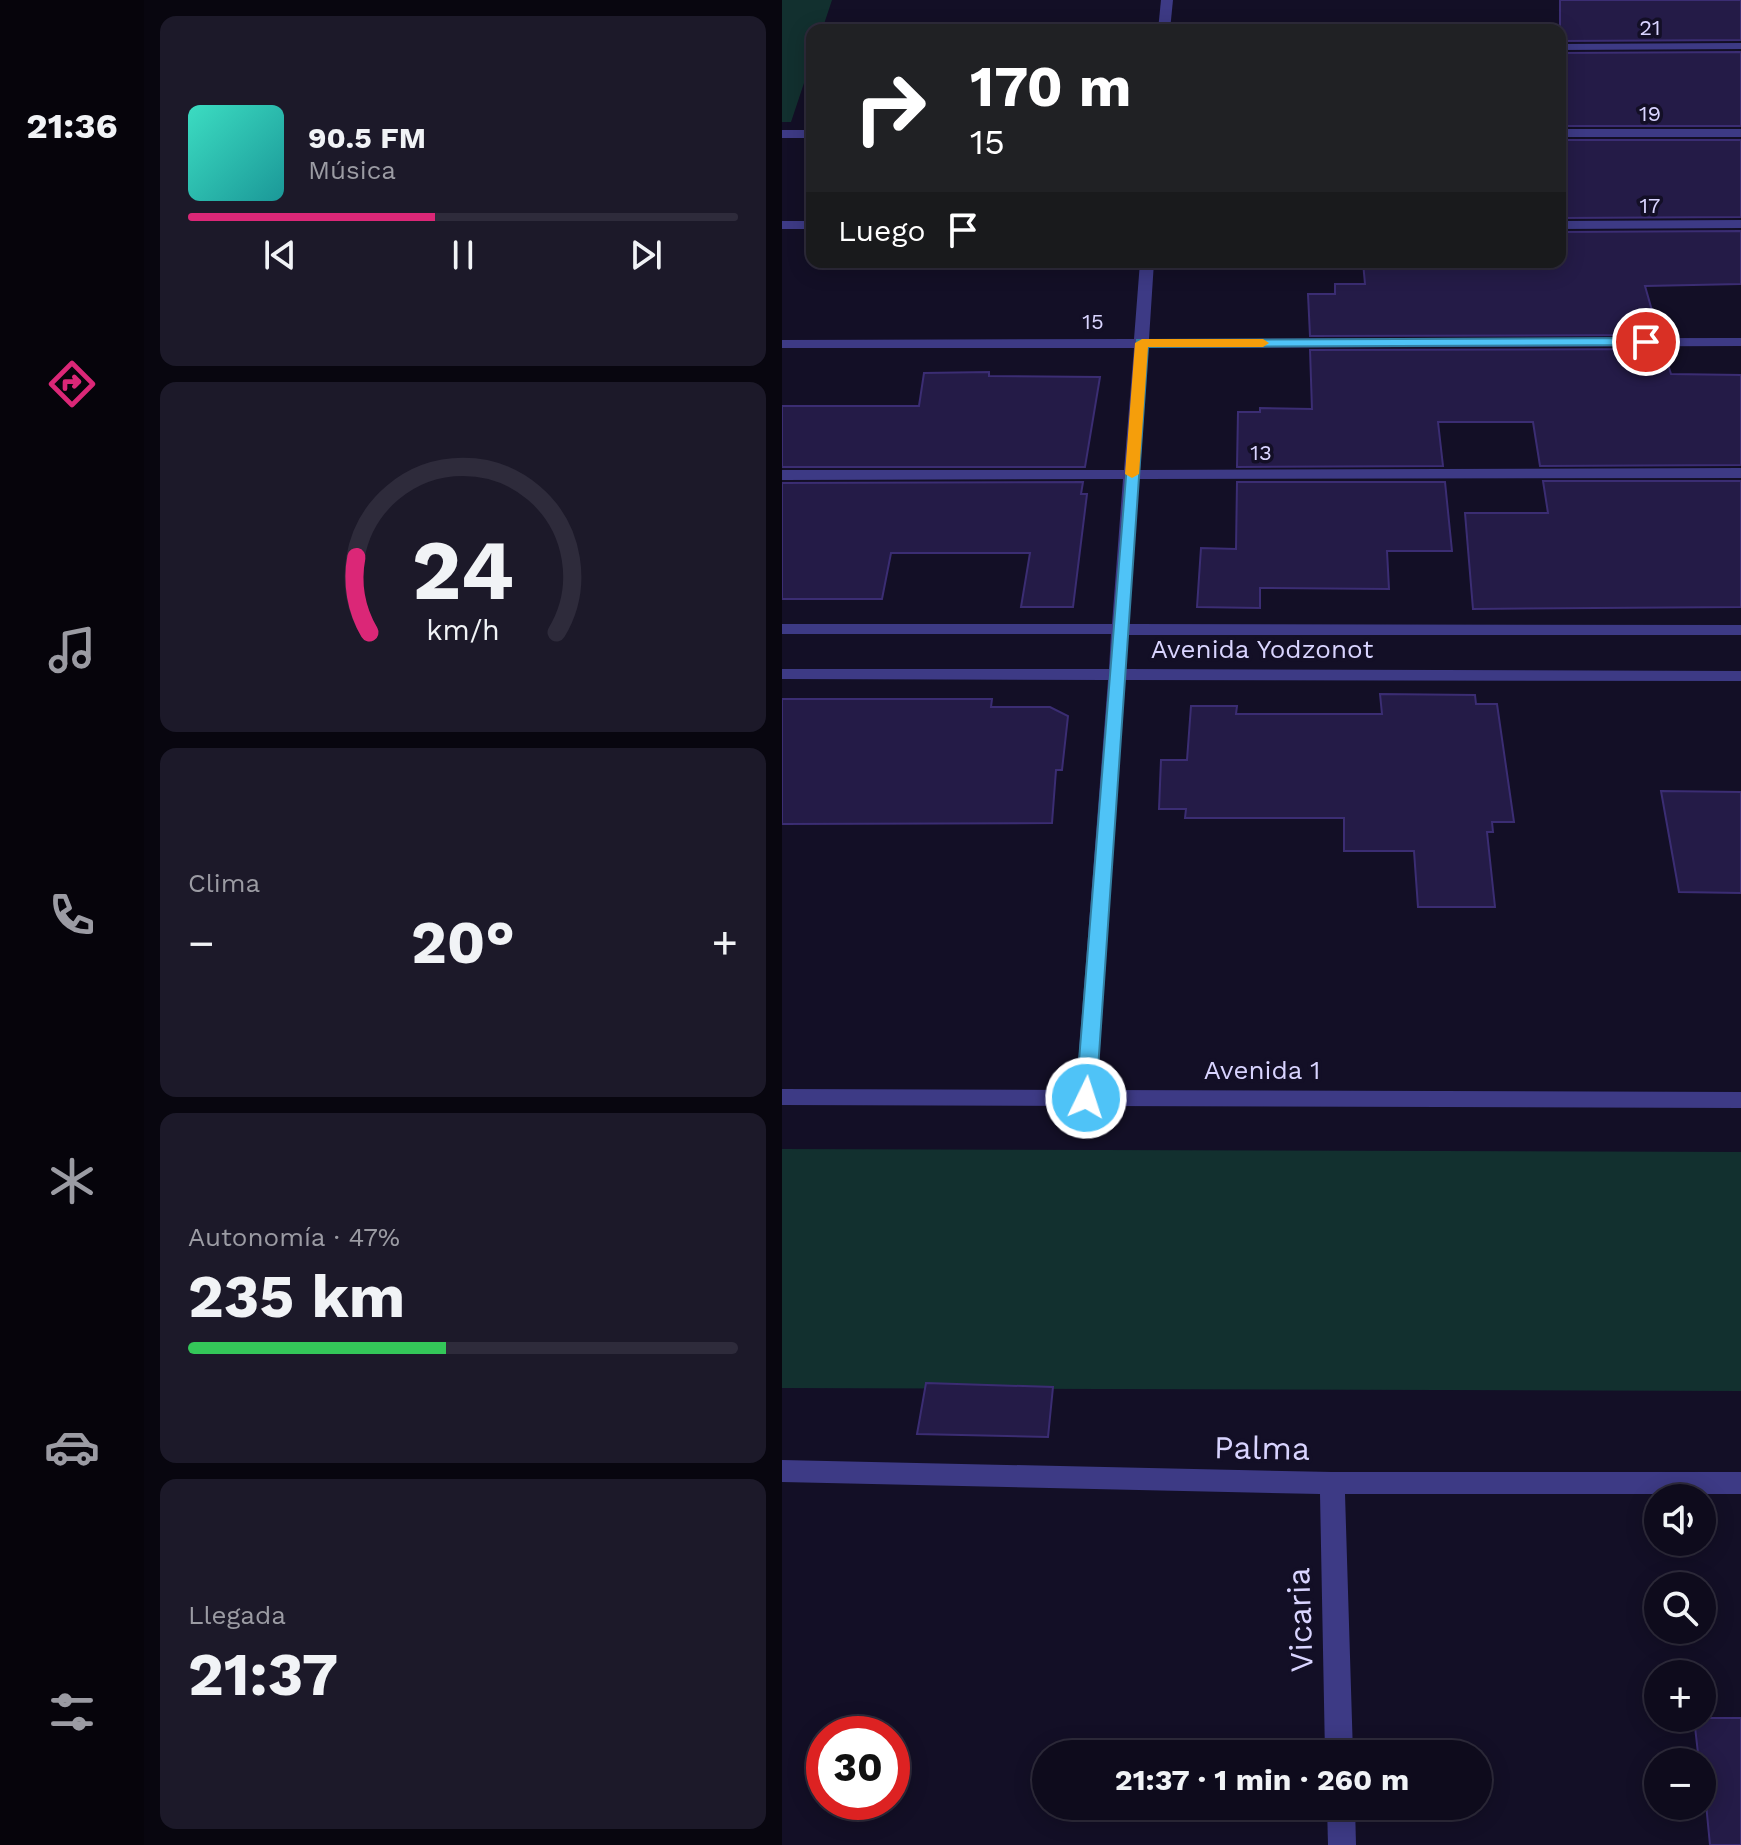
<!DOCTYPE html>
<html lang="es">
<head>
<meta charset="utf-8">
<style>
  :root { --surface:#0e0b1c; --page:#1c1929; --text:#f1f3f6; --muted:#9b9ba3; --line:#2e2b3b; --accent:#db2777 }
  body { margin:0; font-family:"Work Sans",sans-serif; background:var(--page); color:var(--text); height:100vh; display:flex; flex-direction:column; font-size:30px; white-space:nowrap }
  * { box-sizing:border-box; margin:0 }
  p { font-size:26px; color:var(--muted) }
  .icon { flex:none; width:44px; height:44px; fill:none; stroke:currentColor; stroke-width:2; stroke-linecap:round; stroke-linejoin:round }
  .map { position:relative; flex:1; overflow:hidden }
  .panel { display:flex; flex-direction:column; gap:16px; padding:16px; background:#08060f; width:638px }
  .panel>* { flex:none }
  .banner { position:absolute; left:24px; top:24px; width:760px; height:244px; border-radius:16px; box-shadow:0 4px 20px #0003,0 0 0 2px var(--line); background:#202124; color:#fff; overflow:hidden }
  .tools { position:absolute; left:862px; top:1484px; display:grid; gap:16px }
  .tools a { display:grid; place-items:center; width:72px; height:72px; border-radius:50%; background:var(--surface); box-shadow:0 4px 20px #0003,0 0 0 2px var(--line); font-size:40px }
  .speed { position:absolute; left:24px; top:1716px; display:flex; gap:16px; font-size:40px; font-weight:700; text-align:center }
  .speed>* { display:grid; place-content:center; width:104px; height:104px; border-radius:50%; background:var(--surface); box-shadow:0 4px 20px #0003,0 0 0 2px var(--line); line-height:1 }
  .speed .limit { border:12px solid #d22; background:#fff; color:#111 }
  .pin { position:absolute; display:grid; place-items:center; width:68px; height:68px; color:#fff; margin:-34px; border:4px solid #fff; border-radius:50%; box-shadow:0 2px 8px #0007 }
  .me { position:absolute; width:88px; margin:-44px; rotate:4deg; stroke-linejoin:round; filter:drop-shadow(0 0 6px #0008) }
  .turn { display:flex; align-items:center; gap:28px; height:168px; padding:0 32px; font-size:36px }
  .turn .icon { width:104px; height:104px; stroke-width:2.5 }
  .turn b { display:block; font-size:56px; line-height:68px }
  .then { display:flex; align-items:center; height:76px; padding:0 32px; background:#0003; gap:16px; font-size:30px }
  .big { font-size:60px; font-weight:700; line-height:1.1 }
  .panel .tile { flex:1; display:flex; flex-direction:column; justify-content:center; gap:12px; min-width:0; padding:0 28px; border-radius:16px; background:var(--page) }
  .panel .dial { align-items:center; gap:0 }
  .dial svg { height:208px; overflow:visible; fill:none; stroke:var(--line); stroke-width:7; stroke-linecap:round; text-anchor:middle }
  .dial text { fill:var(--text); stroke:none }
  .song { display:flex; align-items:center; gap:24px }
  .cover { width:96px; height:96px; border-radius:12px; background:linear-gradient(135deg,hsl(170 70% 55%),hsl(180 70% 35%)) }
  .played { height:8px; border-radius:4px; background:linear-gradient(90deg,var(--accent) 45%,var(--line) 45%) }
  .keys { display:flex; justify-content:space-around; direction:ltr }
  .heat { display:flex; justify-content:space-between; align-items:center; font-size:44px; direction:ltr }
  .charge { height:12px; border-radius:6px; background:linear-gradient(90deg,#34c759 47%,var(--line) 0) }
  .trip { position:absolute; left:250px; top:1740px; width:460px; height:80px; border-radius:40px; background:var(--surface); box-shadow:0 4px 20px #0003,0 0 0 2px var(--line); font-weight:700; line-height:80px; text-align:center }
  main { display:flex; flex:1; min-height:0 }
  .tab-bar { display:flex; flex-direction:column; width:144px; justify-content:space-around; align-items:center; background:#06040b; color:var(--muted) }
  .tab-bar .icon { width:56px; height:56px }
  .tab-bar .selected { color:var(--accent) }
  .tab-bar b { font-size:36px; color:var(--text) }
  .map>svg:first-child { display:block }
  .green { fill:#12302f }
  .building { fill:#241b47; stroke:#3b2d73; stroke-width:2 }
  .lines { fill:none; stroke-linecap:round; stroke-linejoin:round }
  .minor { fill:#3d3a85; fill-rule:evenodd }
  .route { fill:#4fc3f7; stroke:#337fa1; stroke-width:2 }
  .slow { fill:#f59e0b }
  .labels { text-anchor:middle; stroke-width:7; stroke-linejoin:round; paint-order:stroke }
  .far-street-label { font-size:22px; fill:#d9d4ff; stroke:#130f26 }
  .street-label { font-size:26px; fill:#d9d4ff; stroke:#130f26 }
  .near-street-label { font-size:32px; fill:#d9d4ff; stroke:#130f26 }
</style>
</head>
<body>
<main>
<nav class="tab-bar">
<b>21:36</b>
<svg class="icon selected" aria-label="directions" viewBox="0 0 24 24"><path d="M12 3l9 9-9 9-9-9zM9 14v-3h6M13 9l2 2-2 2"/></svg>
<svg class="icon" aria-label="music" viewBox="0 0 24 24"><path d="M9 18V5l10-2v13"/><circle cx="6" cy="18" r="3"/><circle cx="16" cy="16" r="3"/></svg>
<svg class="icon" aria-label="phone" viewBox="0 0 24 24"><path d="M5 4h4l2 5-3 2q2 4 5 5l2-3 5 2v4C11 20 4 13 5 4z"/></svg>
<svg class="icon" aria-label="climate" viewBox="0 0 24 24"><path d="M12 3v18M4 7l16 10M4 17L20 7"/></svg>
<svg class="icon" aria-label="car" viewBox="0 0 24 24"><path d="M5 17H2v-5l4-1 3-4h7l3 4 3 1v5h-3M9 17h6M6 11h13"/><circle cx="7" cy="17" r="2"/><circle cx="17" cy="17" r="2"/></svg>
<svg class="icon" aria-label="filters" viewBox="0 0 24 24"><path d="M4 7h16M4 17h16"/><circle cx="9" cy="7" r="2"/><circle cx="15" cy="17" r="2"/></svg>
</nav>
<section class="panel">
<div class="tile">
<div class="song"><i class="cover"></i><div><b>90.5 FM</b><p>Música</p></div></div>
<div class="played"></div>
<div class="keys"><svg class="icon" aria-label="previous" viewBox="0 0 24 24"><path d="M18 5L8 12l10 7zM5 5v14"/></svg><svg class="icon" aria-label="pause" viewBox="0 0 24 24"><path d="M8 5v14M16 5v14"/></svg><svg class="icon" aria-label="next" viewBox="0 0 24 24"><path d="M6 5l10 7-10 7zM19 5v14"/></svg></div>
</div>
<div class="tile dial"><svg viewBox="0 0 100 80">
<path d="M14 69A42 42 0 1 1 86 69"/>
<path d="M14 69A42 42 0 0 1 9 40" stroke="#db2777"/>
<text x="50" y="56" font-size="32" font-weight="700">24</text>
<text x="50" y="72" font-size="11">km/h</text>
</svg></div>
<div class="tile"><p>Clima</p>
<div class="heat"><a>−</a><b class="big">20°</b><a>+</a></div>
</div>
<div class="tile"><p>Autonomía · 47%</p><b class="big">235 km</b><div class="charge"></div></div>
<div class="tile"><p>Llegada</p><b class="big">21:37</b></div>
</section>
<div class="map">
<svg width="959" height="1845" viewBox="0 0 959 1845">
  <rect width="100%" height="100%" fill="#130f26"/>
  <g class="green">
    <polygon points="0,0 50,0 40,30 30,30 30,59 9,122 0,122"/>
    <polygon points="0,1149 959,1152 959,1391 0,1388"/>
  </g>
  <g class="building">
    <polygon points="778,0 959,0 959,40 778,41"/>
    <polygon points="959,52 959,126 778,126 778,53"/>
    <polygon points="778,140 959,140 959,217 778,218"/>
    <polygon points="959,231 959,284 863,286 877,335 528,336 526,294 553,294 553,284 583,284 581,262 778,262 778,232"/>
    <polygon points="881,349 889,374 959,375 959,465 758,466 751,422 656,422 661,466 455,467 456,412 478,412 478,408 530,409 528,350"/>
    <polygon points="207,372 207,376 318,377 303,467 0,467 0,406 137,406 142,373"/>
    <polygon points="761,481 959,481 959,607 691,609 683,513 766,513"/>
    <polygon points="301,482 299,494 305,494 291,607 239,607 248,553 109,553 100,599 0,599 0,483"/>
    <polygon points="455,482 663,482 670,551 605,551 607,589 478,588 478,608 415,607 419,548 454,549"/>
    <polygon points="598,694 693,695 694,704 715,704 732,822 710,822 711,832 705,832 713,907 636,907 632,851 562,851 562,818 403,818 404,809 377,809 379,760 405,760 409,706 455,706 454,714 600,714"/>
    <polygon points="0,699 210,699 209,707 268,707 286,716 280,770 274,770 270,823 0,824"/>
    <polygon points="879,791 959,792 959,893 897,892"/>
    <polygon points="144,1383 271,1387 266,1437 135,1434"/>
    <polygon points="912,1718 959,1718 959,1845 928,1845 920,1762 917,1762"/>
  </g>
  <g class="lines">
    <g class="minor">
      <polygon points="379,0 391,0 388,30 376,30"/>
      <polygon points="959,43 959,49 778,50 778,44"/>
      <rect x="778" y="129" width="181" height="8"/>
      <rect x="0" y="130" width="30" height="8"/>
      <polygon points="959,220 959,228 778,229 778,221"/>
      <rect x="0" y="221" width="30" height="8"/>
      <polygon points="358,262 372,262 367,339 959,338 959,346 366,348 358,470 959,468 959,478 357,479 347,624 959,625 959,635 346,635 344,669 959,671 959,681 343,680 315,1090 959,1092 959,1108 0,1105 0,1089 294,1090 326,680 0,679 0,669 327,669 329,634 0,634 0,624 330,624 341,479 0,480 0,470 342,470 352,348 0,348 0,340 352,339"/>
      <polygon points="0,1460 550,1472 959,1472 959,1494 563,1494 571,1754 543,1754 538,1494 0,1482"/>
      <polygon points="545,1806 573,1806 574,1845 546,1845"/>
    </g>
  </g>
  <polygon class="route" points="864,338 869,339 869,345 366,347 314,1098 311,1103 297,1103 294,1098 355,340"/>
  <polygon class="slow" points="360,339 481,339 487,343 481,347 366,347 357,474 350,478 343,474 353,343"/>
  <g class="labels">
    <g class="far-street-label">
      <text x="868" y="35">21</text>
      <text x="868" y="121">19</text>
      <text x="868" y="213">17</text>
      <text x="311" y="329">15</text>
      <text x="479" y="460">13</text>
    </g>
    <g class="street-label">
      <text x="480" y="658">Avenida Yodzonot</text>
      <text x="480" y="1079">Avenida 1</text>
    </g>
    <g class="near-street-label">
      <text transform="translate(480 1448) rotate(1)" y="11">Palma</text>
      <text transform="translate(518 1620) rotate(-92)" y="11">Vicaria</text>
    </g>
  </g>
</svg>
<div class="tools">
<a><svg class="icon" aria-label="sound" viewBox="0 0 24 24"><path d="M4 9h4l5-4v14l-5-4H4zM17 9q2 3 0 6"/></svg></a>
<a><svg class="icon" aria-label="search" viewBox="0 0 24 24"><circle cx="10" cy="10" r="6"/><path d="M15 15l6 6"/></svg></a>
<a>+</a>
<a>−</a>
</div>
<div class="speed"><div class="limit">30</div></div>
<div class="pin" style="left:864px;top:342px;background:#d93025"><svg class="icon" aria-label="arrive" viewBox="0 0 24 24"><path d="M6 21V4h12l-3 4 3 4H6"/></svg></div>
<svg class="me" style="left:304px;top:1098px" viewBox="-20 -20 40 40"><circle r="17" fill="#4fc3f7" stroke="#fff" stroke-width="3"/><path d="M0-11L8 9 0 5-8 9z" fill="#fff"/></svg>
<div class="trip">21:37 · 1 min · 260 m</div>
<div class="banner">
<div class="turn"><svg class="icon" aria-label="right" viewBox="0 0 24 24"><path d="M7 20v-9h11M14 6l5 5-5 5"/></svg><div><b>170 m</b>15</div></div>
<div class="then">Luego<svg class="icon" aria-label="arrive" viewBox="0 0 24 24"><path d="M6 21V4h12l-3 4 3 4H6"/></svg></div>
</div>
</div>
</main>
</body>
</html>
